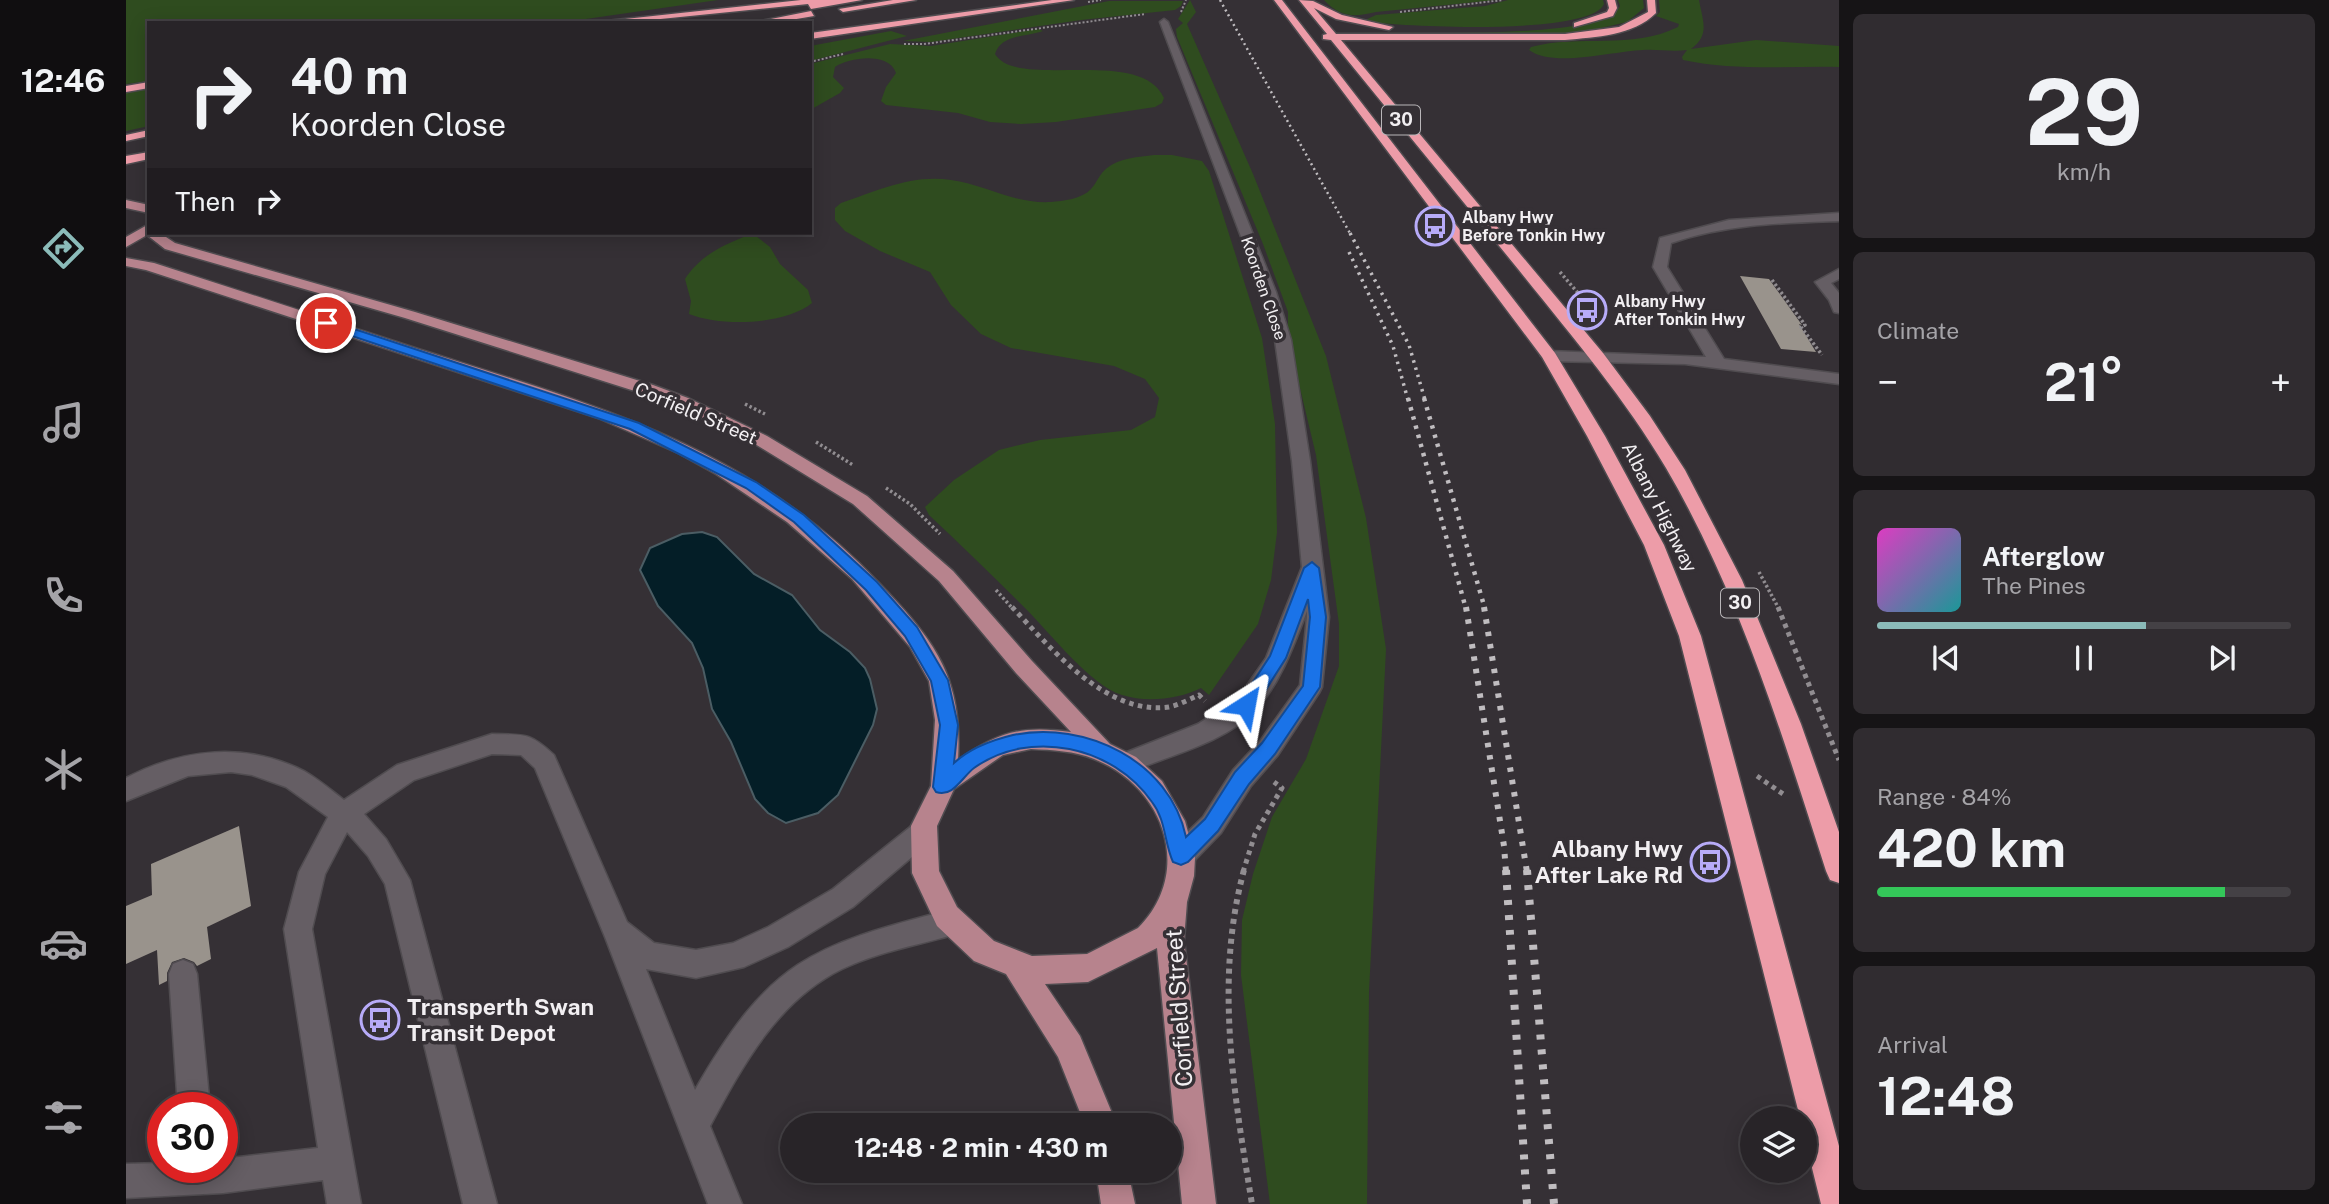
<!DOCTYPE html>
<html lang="en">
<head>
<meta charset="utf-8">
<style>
  :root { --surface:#282428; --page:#302c30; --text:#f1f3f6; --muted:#a5a4a8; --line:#444145; --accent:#8bbbb9 }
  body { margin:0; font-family:"Public Sans",sans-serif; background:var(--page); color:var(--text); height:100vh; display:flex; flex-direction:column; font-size:26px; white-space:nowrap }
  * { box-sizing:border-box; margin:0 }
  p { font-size:23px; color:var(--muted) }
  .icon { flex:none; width:38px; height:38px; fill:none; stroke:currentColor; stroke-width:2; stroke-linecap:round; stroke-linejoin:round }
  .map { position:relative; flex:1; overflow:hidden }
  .side { display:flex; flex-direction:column; gap:14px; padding:14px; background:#161416; width:490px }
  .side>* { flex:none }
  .hud { position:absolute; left:21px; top:21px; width:665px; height:214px; border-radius:0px; box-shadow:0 4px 18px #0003,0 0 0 2px var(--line); background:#282428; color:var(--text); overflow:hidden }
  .tools { position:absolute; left:1614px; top:1106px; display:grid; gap:14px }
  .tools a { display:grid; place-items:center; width:77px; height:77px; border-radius:50%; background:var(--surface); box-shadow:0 4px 18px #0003,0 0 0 2px var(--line); font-size:35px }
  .speed { position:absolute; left:21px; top:1092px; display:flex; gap:14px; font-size:35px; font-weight:700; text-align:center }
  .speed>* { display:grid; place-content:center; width:91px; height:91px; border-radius:50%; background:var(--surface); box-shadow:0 4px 18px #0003,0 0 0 2px var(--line); line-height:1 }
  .speed .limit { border:10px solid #d22; background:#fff; color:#111 }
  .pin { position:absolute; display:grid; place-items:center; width:60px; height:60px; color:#fff; margin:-30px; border:4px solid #fff; border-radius:50%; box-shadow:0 2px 7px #0007 }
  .me { position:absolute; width:77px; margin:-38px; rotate:34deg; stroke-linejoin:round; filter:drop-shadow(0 0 5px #0008) }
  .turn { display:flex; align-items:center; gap:24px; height:147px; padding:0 28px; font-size:32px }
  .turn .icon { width:91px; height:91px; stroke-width:2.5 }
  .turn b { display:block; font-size:49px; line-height:60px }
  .then { display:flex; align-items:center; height:66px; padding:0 28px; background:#0003; gap:14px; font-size:26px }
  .big { font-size:52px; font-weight:700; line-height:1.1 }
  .side .card { flex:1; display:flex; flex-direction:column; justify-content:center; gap:10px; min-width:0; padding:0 24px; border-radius:10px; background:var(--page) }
  .side .dial { align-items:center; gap:0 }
  .dial b { font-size:91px; line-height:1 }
  .song { display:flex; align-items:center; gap:21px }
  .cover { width:84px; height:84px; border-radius:10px; background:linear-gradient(135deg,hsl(310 70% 55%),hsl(180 70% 35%)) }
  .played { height:7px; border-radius:4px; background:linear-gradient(90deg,var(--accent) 65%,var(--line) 65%) }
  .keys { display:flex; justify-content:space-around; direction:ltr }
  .heat { display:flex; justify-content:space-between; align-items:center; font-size:38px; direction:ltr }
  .charge { height:10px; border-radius:5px; background:linear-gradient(90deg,#34c759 84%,var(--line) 0) }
  .trip { position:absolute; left:654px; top:1113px; width:402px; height:70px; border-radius:35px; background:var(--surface); box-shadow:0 4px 18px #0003,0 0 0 2px var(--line); font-weight:700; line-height:70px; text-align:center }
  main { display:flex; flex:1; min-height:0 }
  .dock { display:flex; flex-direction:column; width:126px; justify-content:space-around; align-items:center; background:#100e10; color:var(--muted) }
  .dock .icon { width:49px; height:49px }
  .dock .active { color:var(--accent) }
  .dock b { font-size:32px; color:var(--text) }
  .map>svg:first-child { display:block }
  .green { fill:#2f4c1f }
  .water { fill:#041e27; stroke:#4b5d64; stroke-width:2 }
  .building { fill:#99938c }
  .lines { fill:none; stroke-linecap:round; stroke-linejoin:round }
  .minor-casing { stroke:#504c50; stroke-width:3 }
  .major-casing { stroke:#504c50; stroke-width:3 }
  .highway-casing { stroke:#504c50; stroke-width:3 }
  .path-far3 { stroke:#918d91; stroke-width:2; stroke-dasharray:2 2; stroke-linecap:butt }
  .path-far2 { stroke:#918d91; stroke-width:3.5; stroke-dasharray:2.5 2.5; stroke-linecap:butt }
  .path-far1 { stroke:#918d91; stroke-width:5; stroke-dasharray:4.5 4.5; stroke-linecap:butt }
  .path { stroke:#918d91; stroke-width:6; stroke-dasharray:5 5; stroke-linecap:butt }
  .minor { fill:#655e64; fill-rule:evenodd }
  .major { fill:#b7838d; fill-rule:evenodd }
  .highway { fill:#ed9ca8; fill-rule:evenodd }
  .rail-far4 { stroke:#c0bdc0; stroke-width:2.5; stroke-dasharray:2 3.5; stroke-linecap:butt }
  .rail-far3 { stroke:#c0bdc0; stroke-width:3.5; stroke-dasharray:2.5 5; stroke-linecap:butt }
  .rail-far2 { stroke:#c0bdc0; stroke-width:4.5; stroke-dasharray:3.5 6; stroke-linecap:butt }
  .rail-far1 { stroke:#c0bdc0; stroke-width:6; stroke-dasharray:4.5 8; stroke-linecap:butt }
  .rail { stroke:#c0bdc0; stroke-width:8; stroke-dasharray:5 10; stroke-linecap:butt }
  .route { fill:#1a73e8; stroke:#114b97; stroke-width:2 }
  .labels { text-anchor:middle; stroke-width:7; stroke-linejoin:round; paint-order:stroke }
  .far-poi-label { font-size:16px; font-weight:bold; fill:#f2eff2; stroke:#353035; text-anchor:start }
  .far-street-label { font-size:16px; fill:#f2eff2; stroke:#353035 }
  .shield { fill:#353035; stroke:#b9b6b9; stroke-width:2 }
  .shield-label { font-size:18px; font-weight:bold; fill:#f2eff2 }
  .street-label { font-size:19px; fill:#f2eff2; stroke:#353035 }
  .near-poi-label { font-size:23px; font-weight:bold; fill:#f2eff2; stroke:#353035; text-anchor:end }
  .near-street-label { font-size:23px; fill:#f2eff2; stroke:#353035 }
</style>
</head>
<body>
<main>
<nav class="dock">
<b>12:46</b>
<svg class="icon active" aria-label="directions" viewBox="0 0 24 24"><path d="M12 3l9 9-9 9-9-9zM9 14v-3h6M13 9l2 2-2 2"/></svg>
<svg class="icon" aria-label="music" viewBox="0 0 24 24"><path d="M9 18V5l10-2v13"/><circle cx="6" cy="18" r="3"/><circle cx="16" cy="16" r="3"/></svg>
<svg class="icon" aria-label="phone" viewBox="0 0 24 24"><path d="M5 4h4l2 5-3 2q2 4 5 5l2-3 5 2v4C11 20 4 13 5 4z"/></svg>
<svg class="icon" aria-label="climate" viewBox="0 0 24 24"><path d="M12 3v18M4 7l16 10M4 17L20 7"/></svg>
<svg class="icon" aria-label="car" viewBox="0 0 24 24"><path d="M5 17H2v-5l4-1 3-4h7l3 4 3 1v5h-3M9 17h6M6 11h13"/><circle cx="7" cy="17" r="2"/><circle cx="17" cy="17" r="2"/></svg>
<svg class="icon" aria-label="filters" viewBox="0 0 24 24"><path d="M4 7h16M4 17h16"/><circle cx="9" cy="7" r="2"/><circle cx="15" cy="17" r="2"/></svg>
</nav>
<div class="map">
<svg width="1713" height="1204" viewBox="0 0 1713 1204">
  <rect width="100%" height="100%" fill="#353035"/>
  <g class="green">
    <polygon points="0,0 592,0 432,23 23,23 23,81 0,84"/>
    <polygon points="1064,0 1070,12 1061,24 1127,174 1200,356 1240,518 1260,649 1243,992 1241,1204 1144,1204 1115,975 1116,920 1127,874 1146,817 1180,759 1213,666 1213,624 1190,455 1162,338 1162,312 1137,244 1051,37 1050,29 1057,23 1052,19"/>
    <path d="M1198,0H1370L1250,12C1228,17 1215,18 1198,0Z"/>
    <path d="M1382,0H1477L1478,4C1465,36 1272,27 1237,21L1250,15L1359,6Z"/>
    <path d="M1492,0H1517L1518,8L1501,22L1458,32L1415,35L1233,32C1273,32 1482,41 1494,6Z"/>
    <path d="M1533,0H1573C1577,22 1584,35 1565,49L1630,40L1713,46V67C1662,66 1608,71 1557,60L1556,57L1561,50C1546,52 1531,49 1517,50C1488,51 1427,68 1403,50L1405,47C1453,34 1506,50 1552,27L1553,24L1530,16L1534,12Z"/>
    <polygon points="983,1 1057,1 1055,6 1049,10 955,20 805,42 777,41"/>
    <path d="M912,29L917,31C901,37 875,34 869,54C891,91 1014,45 1038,98L1036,103L1029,107L930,122L895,124L864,122L832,113L760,105L755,101L760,87L770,73C763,52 724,57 709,67L707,77L718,88L714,93L684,110V64L764,44L805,46Z"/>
    <polygon points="765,31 781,36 684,61 684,46"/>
    <polygon points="23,88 23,126 0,131 0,92"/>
    <path d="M1028,155H1046L1076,161L1083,171L1136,338L1149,424L1151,532L1145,580L1132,624L1083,695L1075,688C1053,699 1021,703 996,695C964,685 924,633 900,609C868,577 836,546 803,515L799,507L828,480L873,450L914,440L1005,430L1029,417L1033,398L1019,379L988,366L885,348L855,334L825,305L804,272L754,251L719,231L709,220V208L715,203C751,191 786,174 825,180C860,185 888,204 925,202C937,201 956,199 965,189C971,183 973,174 981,168C993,158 1013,157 1028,155Z"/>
    <path d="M620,236H630L644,247L654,264L682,290L686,303C659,325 595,327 563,314L565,301L559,279C574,256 595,246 620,236Z"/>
  </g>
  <polygon class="water" points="576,532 591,537 628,574 666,595 694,630 724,652 739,668 744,679 751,709 747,725 712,795 692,813 660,823 642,813 629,799 605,742 586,709 577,668 566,643 532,606 514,570 524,548 556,534"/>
  <g class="building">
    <polygon points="1614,276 1643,279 1676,325 1673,324 1690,352 1655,349"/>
    <polygon points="113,826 125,906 81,927 85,959 71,966 68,962 58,958 46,962 41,973 41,981 33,985 31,950 0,964 0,906 26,895 25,864"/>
  </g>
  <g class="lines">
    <defs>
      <g id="minor">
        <path d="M1038,19L1042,22L1150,292L1165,340L1184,461L1203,617L1196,687L1193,693L1152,755L1125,786L1095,833L1064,865L1055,868L1046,865L1042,856L1046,847L1077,817L1107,770L1134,741L1174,685L1181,617V611C1168,645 1154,684 1129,711C1099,742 1048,754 1009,770L1000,773L991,770L988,763L991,756L1072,724L1112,698L1140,658L1176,567L1166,461L1149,340L1136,292L1034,22Z"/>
        <path d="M1713,213V221C1656,223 1600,224 1545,243L1541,267L1598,359L1713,374V384L1559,364L1423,361L1415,356L1423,351L1580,357L1527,267L1534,238L1603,220Z"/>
        <polygon points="1713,269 1713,279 1705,283 1713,293 1713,313 1708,312 1703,300 1689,282"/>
        <path d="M366,734C399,735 403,732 428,755L501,922L528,943L570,950L607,943L642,927L707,889L788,824L797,820L806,824L810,832L806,840L727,907L662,947L618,967L570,978L520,969L569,1090C643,961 684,946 823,910L833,913L837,923L833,933L823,936C787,946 749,953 716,969C651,1001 617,1065 584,1126L616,1204H582L479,937L409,768L395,755L366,754L288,780L238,814L260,839L284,880L371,1204H337L259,884L242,856L221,832L199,874L186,929L235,1204H201L197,1180L97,1193L0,1198V1164L37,1163V1167H96V1159L192,1148L158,929L173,872L202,817L160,787L126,775L105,772L62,776L0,801V778C57,748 120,742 178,771C192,779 205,790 218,800L271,765Z"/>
        <polygon points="57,960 67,964 71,974 84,1108 52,1108 43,974 47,964"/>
      </g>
      <g id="major">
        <polygon points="0,200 23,205 23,213 0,208"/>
        <path d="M23,224V233H34L49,243L289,312L527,385L562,398L641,436L741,496L827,571L906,661L984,744L1010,757L1036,781L1059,821L1069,858L1068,876L1061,902L1058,940L1090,1204H1056L1031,948L962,982L919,984L954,1036L991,1125H959L932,1057L880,974L848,961L811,926L786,873L785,826L805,786L809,720L803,681L784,647L726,579L661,522L590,474L552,453L472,418L20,270L0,266V258L28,263C115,291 202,319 289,348C465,404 623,445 754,584C809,641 837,677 832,760C872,732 895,725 945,732L890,673L813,581L727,504L629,444L550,406L515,393L279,318L39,249L21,235L0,247V237ZM905,749C926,750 949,751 968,759C1039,787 1068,872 1012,928L961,954L906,956L868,941L831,907L813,871L811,826L828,789L877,755Z"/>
        <polygon points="970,1171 1002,1171 1009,1204 975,1204"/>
      </g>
      <g id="highway">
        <polygon points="675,0 736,0 685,9 682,4 495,23 462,23"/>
        <polygon points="767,0 790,0 717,12 713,9"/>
        <polygon points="926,0 948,0 684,39 684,33"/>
        <polygon points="1148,0 1156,0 1429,353 1479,436 1538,545 1575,636 1713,1146 1713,1204 1695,1204 1678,1136 1678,1118 1674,1118 1553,636 1518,545 1461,436 1416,357"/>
        <path d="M1173,0L1187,1L1216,15L1267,27L1263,30L1210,19L1188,8L1210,34H1439L1493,27L1522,12L1521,0H1529L1530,13C1507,36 1470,37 1439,40H1215L1477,353L1524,416L1559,470L1616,580L1675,724L1713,832V883L1704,880L1700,871C1656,734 1613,593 1540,468C1498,397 1444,334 1392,269C1330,193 1267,116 1205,40L1197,39V35L1201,34Z"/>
        <polygon points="1481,0 1489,0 1491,8 1487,16 1448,27 1448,23 1481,12 1483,8"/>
        <polygon points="685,11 688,16 647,23 625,23"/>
        <polygon points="23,82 23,88 0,92 0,86"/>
        <polygon points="23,130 23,136 0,141 0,135"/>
        <polygon points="23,152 23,159 0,164 0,156"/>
      </g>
    </defs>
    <use href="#minor" class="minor-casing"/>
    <use href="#major" class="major-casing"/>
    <use href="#highway" class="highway-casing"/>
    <g class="path-far3">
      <polyline points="962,2 975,0"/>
      <polyline points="1055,12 1060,0"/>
      <polyline points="1274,12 1377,0"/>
      <polyline points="778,44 798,44 1019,14"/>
      <polyline points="684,62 717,54"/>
    </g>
    <g class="path-far2">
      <polyline points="1434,272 1458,300"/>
      <polyline points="1646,280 1679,325 1675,327 1696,355"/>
      <polyline points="619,404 639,414"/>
      <polyline points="690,442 727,465"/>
      <polyline points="760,488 784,504 814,534"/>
      <polyline points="1633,572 1653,609"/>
      <polyline points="870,590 887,609"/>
    </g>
    <g class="path-far1">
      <path d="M886,607C924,647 980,716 1043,707C1053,705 1064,699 1073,695L1079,701"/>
      <polyline points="1652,607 1713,760"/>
      <polyline points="1631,776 1657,794"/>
      <polyline points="1117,872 1129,834 1156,788 1148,782"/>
    </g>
    <path class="path" d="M1118,870C1088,980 1108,1094 1126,1204"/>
    <use href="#minor" class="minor"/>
    <use href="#major" class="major"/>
    <use href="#highway" class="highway"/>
    <polyline class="rail-far4" points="1094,0 1225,235"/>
    <g class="rail-far3">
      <polyline points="1224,233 1283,345 1299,400"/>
      <polyline points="1223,252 1267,346 1282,400"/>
    </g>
    <g class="rail-far2">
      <polyline points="1282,398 1340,609"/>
      <polyline points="1298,398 1359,609"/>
    </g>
    <g class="rail-far1">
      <polyline points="1340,607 1378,846 1380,872"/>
      <polyline points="1358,607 1401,872"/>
    </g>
    <g class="rail">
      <polyline points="1380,870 1401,1204"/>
      <polyline points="1401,870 1428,1204"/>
    </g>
  </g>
  <path class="route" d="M196,321H204L513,423L630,482L678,515L751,582L791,627L822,680L832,725L828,763C844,748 866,740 887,735C959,720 1044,761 1060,837L1079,819L1109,772L1136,743L1177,686L1184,617L1182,599L1160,658L1127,710H1114L1112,705L1144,656L1178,568L1186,562L1193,568L1200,617L1194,687L1149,754L1123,784L1092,831L1062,862L1055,865L1047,862C1038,842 1040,820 1026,802C987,746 904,728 848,768C836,777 827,798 810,792L807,787L814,725L805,681L779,636L740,590L668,522L620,488L504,429L196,326Z"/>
  <defs>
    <symbol id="bus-ring" viewBox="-11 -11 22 22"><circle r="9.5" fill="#353035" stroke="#b7abf8" stroke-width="1.5"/><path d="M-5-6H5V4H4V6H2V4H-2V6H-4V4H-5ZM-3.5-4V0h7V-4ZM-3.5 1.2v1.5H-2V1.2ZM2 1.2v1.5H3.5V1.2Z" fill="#b7abf8"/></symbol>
  </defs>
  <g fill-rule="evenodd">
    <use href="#bus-ring" x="1287" y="204" width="44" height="44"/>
    <use href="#bus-ring" x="1439" y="288" width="44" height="44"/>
    <use href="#bus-ring" x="1562" y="840" width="44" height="44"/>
    <use href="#bus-ring" x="232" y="998" width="44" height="44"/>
  </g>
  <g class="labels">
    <g class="far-poi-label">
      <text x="1336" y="223">Albany Hwy<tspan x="1336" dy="18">Before Tonkin Hwy</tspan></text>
      <text x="1488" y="307">Albany Hwy<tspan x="1488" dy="18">After Tonkin Hwy</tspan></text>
    </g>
    <g class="far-street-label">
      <text transform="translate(1138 288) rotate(71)" y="6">Koorden Close</text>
    </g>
    <g class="shield">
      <rect x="1256" y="105.5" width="38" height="29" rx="5"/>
      <rect x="1595" y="588.5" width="38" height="29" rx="5"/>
    </g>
    <g class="shield-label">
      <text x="1275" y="126">30</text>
      <text x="1614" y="609">30</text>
    </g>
    <g class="street-label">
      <text transform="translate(570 413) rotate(23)" y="7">Corfield Street</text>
      <text transform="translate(1534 507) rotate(63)" y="7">Albany Highway</text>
    </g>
    <g class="near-poi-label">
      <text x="1557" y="857">Albany Hwy<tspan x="1557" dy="26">After Lake Rd</tspan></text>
      <text x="281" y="1015" text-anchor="start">Transperth Swan<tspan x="281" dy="26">Transit Depot</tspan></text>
    </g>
    <g class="near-street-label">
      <text transform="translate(1053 1008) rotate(-94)" y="8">Corfield Street</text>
    </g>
  </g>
</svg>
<div class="tools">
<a><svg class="icon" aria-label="layers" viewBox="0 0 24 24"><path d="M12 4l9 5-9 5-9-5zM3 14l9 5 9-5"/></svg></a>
</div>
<div class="speed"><div class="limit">30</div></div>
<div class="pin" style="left:200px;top:323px;background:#d93025"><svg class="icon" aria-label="arrive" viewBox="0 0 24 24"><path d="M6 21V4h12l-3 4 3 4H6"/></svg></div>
<svg class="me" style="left:1120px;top:705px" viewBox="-20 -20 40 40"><path d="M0-17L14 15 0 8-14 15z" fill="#1a73e8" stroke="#fff" stroke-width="4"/></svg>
<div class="trip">12:48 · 2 min · 430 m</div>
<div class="hud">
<div class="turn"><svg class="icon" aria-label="right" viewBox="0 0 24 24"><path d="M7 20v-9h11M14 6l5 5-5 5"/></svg><div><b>40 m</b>Koorden Close</div></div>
<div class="then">Then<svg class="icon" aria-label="right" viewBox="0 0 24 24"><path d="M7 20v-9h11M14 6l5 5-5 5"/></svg></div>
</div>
</div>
<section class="side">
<div class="card dial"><b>29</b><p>km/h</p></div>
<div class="card"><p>Climate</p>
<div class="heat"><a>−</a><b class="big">21°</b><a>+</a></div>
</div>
<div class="card">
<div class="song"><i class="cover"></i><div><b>Afterglow</b><p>The Pines</p></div></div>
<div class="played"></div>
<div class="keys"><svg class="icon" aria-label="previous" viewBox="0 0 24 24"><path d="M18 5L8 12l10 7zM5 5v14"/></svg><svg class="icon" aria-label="pause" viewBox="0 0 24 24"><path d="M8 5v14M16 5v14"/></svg><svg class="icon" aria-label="next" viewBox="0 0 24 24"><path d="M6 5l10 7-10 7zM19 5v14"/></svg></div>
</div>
<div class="card"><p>Range · 84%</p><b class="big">420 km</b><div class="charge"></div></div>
<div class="card"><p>Arrival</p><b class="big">12:48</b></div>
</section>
</main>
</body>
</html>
